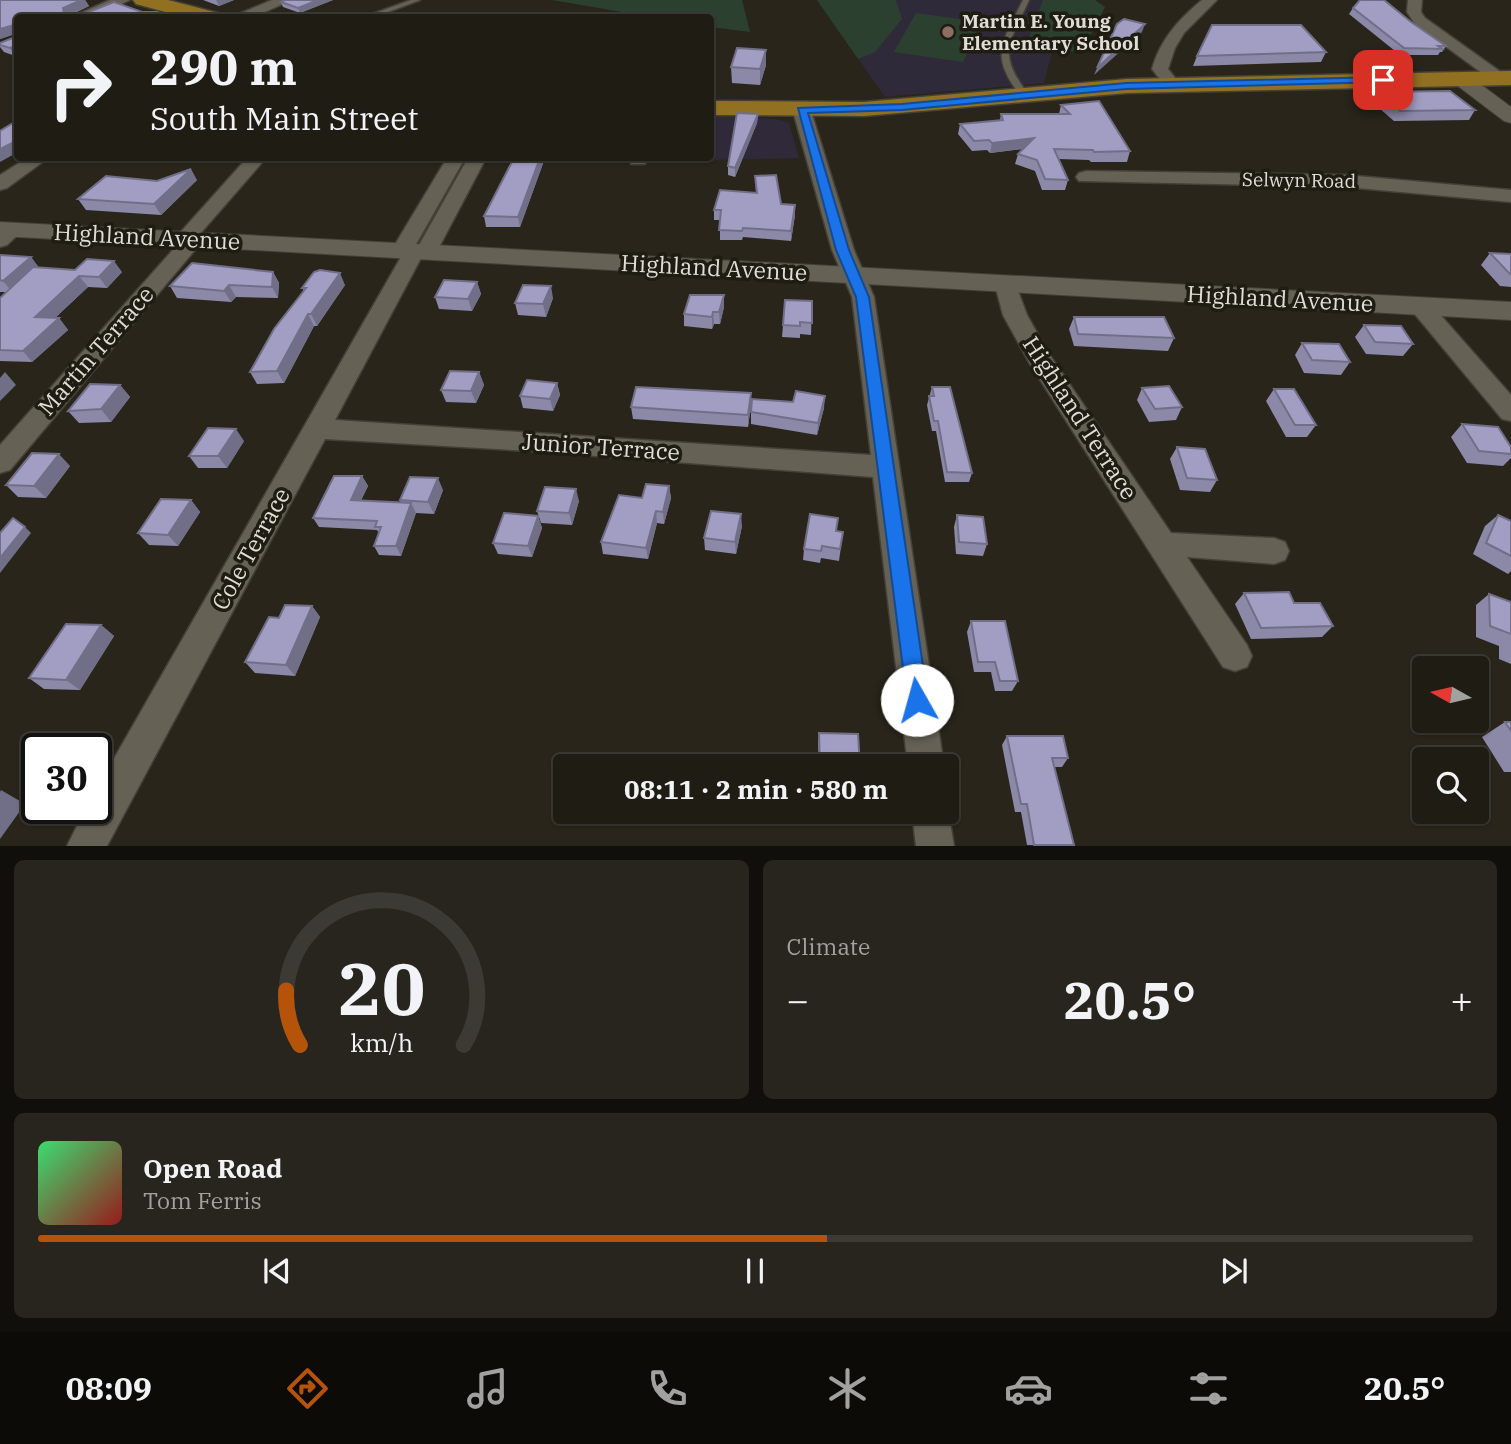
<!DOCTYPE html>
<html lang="en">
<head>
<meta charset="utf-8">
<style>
  :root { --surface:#1f1c14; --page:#27251d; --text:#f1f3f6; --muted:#a1a1a0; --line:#3c3a34; --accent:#b45309 }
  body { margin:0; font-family:"IBM Plex Serif",serif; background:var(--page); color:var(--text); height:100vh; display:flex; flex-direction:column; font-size:26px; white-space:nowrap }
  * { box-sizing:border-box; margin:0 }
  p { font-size:23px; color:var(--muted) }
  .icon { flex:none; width:38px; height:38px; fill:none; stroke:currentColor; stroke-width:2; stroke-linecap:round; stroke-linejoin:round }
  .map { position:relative; height:846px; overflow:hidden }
  .drawer { display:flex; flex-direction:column; gap:14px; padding:14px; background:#110f0b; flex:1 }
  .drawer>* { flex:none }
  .banner { position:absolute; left:14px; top:14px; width:700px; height:147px; border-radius:7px; box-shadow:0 2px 5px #0004,0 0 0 2px var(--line); background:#1f1c14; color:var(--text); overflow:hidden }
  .needle { width:46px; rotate:278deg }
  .fabs { position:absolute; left:1412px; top:656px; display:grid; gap:14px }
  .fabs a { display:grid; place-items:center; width:77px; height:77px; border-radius:7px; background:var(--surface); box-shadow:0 2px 5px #0004,0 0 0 2px var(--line); font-size:35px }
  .speed { position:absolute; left:21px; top:733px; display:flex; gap:14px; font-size:35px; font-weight:700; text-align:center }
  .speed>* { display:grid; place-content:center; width:91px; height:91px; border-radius:50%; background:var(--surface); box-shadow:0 2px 5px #0004,0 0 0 2px var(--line); line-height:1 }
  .speed .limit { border:4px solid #111; border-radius:10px; background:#fff; color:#111 }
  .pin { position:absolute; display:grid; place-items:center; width:60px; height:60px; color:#fff; margin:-30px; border-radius:14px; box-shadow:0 4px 10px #0006 }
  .me { position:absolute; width:77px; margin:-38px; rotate:353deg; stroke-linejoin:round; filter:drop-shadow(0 0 5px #0008) }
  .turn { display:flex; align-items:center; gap:24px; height:147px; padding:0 21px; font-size:32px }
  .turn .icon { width:91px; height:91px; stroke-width:2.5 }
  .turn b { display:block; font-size:49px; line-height:60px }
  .big { font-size:52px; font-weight:800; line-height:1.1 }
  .drawer .widget { flex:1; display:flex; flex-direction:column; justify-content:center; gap:10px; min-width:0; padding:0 24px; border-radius:10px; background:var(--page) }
  .drawer .dial { align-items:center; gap:0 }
  .dial svg { height:182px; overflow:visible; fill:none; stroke:var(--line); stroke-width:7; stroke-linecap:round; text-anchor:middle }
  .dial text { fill:var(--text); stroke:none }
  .song { display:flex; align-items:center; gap:21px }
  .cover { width:84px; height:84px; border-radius:10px; background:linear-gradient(135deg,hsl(140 70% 55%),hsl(0 70% 35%)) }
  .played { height:7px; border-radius:4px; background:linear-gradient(90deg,var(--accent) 55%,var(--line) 55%) }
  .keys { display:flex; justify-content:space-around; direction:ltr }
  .heat { display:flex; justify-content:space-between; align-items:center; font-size:38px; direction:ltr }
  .drawer .tiles { flex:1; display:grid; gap:14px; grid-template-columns:1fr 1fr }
  .widget:last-child { grid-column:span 2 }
  .trip { position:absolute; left:553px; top:754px; width:406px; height:70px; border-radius:7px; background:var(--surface); box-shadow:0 2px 5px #0004,0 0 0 2px var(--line); font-weight:800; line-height:70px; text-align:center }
  .dock { display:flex; height:112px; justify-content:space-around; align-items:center; background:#0c0b08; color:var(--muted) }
  .dock .icon { width:49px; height:49px }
  .dock .on { color:var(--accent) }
  .dock b { font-size:32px; color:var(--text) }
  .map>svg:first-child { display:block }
  .commercial { fill:#2f293a }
  .education { fill:#2e2a3a }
  .green { fill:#2c402f }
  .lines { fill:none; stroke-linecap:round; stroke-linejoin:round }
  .service-casing { stroke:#434037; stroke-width:3 }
  .minor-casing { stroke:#434037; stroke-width:3 }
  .tertiary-casing { stroke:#434037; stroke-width:2 }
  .primary-casing { stroke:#434037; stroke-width:3 }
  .service { fill:#656155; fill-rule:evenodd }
  .minor { fill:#656155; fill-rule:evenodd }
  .tertiary { fill:#656155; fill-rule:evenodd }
  .primary { fill:#917022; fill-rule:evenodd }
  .wall { fill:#8b88a8 }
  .shaded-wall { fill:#716f88 }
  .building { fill:#a29ec3; stroke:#716f88; stroke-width:2 }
  .route { fill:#1a73e8; stroke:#114b97; stroke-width:2 }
  .education-dot { fill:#8d6e63; stroke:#1f1c12; stroke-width:2.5 }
  .labels { text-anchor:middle; stroke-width:7; stroke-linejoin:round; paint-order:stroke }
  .far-poi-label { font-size:19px; font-weight:bold; fill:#dfddd6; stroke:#1f1c12; text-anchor:start }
  .far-street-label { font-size:19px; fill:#dfddd6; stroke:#1f1c12 }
  .street-label { font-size:23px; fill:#dfddd6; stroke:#1f1c12 }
</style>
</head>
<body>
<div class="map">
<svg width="1511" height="846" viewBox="0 0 1511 846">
  <rect width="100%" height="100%" fill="#29251b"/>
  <polygon class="commercial" points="710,116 776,119 789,123 799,158 715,160"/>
  <polygon class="education" points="817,0 1073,0 1064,6 1044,83 885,97"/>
  <g class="green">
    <polygon points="552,0 742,0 750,32 711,27 710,18 651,17"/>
    <polygon points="817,0 896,0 902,19 875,52 858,59"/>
    <polygon points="1043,0 1095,0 1105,7 1094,30 1077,52 1026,46"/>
    <polygon points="916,13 981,22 963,62 894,52"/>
  </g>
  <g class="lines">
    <defs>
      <g id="service">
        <polygon points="411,0 420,0 372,18 361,18"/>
        <path d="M1023,0H1029C1010,43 996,52 1028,94L1024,96H1021C988,55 1003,42 1023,0Z"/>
      </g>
      <g id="minor">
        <polygon points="110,0 130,0 90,18 69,18"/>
        <polygon points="272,0 292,0 251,18 229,18"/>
        <path d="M1202,0H1217L1184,33L1175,48L1168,69L1180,84L1172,89L1166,87L1152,69C1160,40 1179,19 1202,0Z"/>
        <polygon points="1408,0 1422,0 1421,12 1425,18 1505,75 1507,78 1505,81 1493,81 1415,24 1407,12"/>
        <polygon points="802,106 811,111 854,250 874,297 944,766 908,766 873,477 530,451 325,439 107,846 67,846 86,808 96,808 96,790 401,257 391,251 447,158 465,158 415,246 418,247 468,158 486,158 436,253 433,258 421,258 335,420 871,455 852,297 832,250 793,111"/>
        <polygon points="27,158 48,158 7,188 0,190 0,175"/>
        <polygon points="247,158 266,158 199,235 203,240 200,244 10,470 0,473 0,445 178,244 175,239 178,235"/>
        <polygon points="630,158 648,158 645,164 631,164"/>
        <polygon points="1086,171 1346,175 1511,190 1511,202 1346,187 1079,181 1076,177 1079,173"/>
        <polygon points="13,224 20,226 23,230 7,245 0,247 0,230"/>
        <polygon points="1006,278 1014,280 1027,315 1049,354 1171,533 1274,538 1285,542 1289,551 1285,560 1274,564 1187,557 1247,645 1252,656 1247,667 1235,671 1223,667 1030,364 1003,315 995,285 998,280"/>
        <polygon points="1421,300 1429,302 1511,395 1511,421 1502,419 1413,312 1410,307 1413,302"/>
        <polygon points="947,804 954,846 916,846 912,812 947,812"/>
      </g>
      <g id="tertiary">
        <polygon points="1461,73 1468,75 1511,107 1511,123 1504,121 1454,83 1451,79"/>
        <polygon points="0,222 1511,302 1511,320 0,236"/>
      </g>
      <g id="primary">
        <polygon points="133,0 168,0 222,14 225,18 188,18 136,4"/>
        <polygon points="1511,71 1511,85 1127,93 864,116 710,115 710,101 864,102 1127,79"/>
      </g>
    </defs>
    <use href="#service" class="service-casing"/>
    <use href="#minor" class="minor-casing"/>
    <use href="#tertiary" class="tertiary-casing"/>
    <use href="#primary" class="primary-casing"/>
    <use href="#service" class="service"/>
    <use href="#minor" class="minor"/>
    <use href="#tertiary" class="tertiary"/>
    <use href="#primary" class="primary"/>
  </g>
  <g class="wall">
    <polygon points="0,0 85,0 89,6 75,13 142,12 18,18 18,55 15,56 4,52 0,47 0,43 15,37 15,34 0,39"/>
    <polygon points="203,0 234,0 219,6"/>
    <polygon points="285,0 333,0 300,13 283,7 281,2"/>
    <polygon points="1353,8 1411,22 1446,46 1442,52 1440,52 1438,55 1400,55 1349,14"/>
    <polygon points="1326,52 1321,62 1193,66 1197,56"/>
    <polygon points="766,65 760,85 732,83 731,67"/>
    <polygon points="1378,92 1475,110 1469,120 1394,121 1372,102"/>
    <polygon points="1061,105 1130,151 1127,162 1091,162 1089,160 1059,159 1068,180 1065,190 1042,190 1035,171 1015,164 1018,154 1023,149 990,153 987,150 972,151 958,134 960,124 1000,120 1001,114 1059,114"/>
    <polygon points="758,114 757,123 735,177 728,175 728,166"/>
    <polygon points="511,158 545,158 520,227 486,227 484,216 513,159"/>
    <polygon points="755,176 781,204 795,215 791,241 743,237 742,240 720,240 720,220 714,220 714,210 756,193"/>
    <polygon points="197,180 161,215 86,210 78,199 157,181"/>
    <polygon points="1490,253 1511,254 1511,287 1500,286 1481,265"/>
    <polygon points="0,255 31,257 39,268 122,272 107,288 88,287 55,318 59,318 68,330 32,362 0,361 0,298 6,292 0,292"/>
    <polygon points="273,272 279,283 278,298 236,297 231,302 177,298 170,286"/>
    <polygon points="477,282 481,294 472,311 439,309 435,297"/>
    <polygon points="345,285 317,326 314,326 284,383 257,384 250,372 304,291 302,288"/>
    <polygon points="724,295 724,307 720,324 714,324 712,329 684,326 684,314"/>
    <polygon points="553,298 546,317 518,315 515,303"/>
    <polygon points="812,301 811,335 800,334 800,338 782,337 783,325"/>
    <polygon points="1074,317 1174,338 1168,351 1074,346 1069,329"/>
    <polygon points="1364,325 1413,344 1403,356 1366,354 1355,337"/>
    <polygon points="1302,343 1350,362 1341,375 1304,373 1295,355"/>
    <polygon points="479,372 484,385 476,403 446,402 441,390"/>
    <polygon points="557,383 560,395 553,411 523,408 520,396"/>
    <polygon points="120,385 130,397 111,422 79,423 68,411"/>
    <polygon points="932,387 972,473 969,482 945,482 936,431 932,431 927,405"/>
    <polygon points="1142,388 1182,407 1176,420 1149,422 1137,400"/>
    <polygon points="1274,389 1316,425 1307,437 1286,437 1266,401"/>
    <polygon points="751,393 751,405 748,427 633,419 631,407"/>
    <polygon points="824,408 817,435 751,424 751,412"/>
    <polygon points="1462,424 1511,447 1511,458 1503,466 1467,463 1451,437"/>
    <polygon points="244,441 227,468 198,468 189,456"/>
    <polygon points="1177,447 1217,480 1210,492 1180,490 1170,459"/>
    <polygon points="70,466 46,498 18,497 6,485"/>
    <polygon points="362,476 368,486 361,500 401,503 400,500 443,490 434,514 416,513 401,556 379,555 374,546 379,534 377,530 319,527 313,518"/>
    <polygon points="669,486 671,498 664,524 657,523 648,559 603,554 601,542 642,498"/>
    <polygon points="191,500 200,512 178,546 149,545 138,533"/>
    <polygon points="579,501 572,525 541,523 537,511"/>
    <polygon points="957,515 987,544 983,556 956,554 954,527"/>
    <polygon points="1498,515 1511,521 1511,571 1508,574 1473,554 1485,526"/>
    <polygon points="538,516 542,528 532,557 498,554 493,543"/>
    <polygon points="742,526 736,554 705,550 704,538"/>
    <polygon points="836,531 843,532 839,561 821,558 820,563 803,560 804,549"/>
    <polygon points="1244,593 1294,603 1333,626 1322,637 1251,639 1235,604"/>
    <polygon points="1489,594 1511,602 1511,664 1499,659 1499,646 1476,637 1476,605"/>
    <polygon points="312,606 320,617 295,676 255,673 245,662 279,618"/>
    <polygon points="971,621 1018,681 1012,691 995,691 991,672 974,672 967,632"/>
    <polygon points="101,625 114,636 80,690 44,689 29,678"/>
    <polygon points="1505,722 1511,722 1511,772 1504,772 1482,737"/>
    <polygon points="819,733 860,766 819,766 818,743"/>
    <polygon points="1007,736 1068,758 1062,767 1054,767 1074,845 1027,845 1021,812 1015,812 1002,745"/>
  </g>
  <g class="shaded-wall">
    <polygon points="81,0 85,0 89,6 68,16 64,13 63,8"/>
    <polygon points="216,0 234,0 219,6"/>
    <polygon points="318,0 333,0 300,13 298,8"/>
    <polygon points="1145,24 1142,32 1094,75 1097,68"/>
    <polygon points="14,25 18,33 0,39 0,29"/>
    <polygon points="18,45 18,55 15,56 10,48"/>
    <polygon points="766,50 766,65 760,85 760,69"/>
    <polygon points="758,114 757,123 735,177 735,168"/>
    <polygon points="1034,138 1031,148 990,153 992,143"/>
    <polygon points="18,140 18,152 0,162 0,149"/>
    <polygon points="540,158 545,158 520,227 518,217"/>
    <polygon points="191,169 197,180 161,215 154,204"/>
    <polygon points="795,205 795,215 791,241 791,231"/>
    <polygon points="31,257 40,269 13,293 3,281"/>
    <polygon points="114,261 122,272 107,288 99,277"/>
    <polygon points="273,272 279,283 278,298 272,287"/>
    <polygon points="340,273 345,285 317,326 311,314"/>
    <polygon points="79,276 88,287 44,328 35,317"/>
    <polygon points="477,282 481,294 472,311 468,299"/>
    <polygon points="229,285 236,297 231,302 224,291"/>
    <polygon points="551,286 553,298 546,317 543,304"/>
    <polygon points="724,295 724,307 720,324 719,312"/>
    <polygon points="713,312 714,324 712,329 712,317"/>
    <polygon points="308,314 314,326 284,383 277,371"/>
    <polygon points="59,318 68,330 32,362 23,351"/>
    <polygon points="5,372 16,385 0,401 0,378"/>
    <polygon points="479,372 484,385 476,403 471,391"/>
    <polygon points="557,383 560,395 553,411 550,399"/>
    <polygon points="120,385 130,397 111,422 101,409"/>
    <polygon points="751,393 751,405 748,427 748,415"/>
    <polygon points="825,396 824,408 817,435 818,423"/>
    <polygon points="236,429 244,441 227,468 218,456"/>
    <polygon points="59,454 70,466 46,498 34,486"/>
    <polygon points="362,476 368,486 357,509 351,500"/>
    <polygon points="438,478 443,490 434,514 428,502"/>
    <polygon points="669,486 671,498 664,524 663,512"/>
    <polygon points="576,489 579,501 572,525 569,513"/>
    <polygon points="191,500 200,512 178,546 168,535"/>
    <polygon points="411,503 416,513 401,556 396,546"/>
    <polygon points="656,511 657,523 648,559 646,548"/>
    <polygon points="741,514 742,526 736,554 735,542"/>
    <polygon points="538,516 542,528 532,557 528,546"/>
    <polygon points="25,527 31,533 0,573 0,558"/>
    <polygon points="312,606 320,617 295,676 286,665"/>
    <polygon points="101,625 114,636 80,690 66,680"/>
    <polygon points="1,790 25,804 0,839 0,792"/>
  </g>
  <g class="building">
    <polygon points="0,0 81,0 63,8 64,13 86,13 114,2 142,12 157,12 174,18 18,18 18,45 10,48 0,45 0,43 15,37 14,25 0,29"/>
    <polygon points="285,0 318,0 298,8 281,2"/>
    <polygon points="1360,0 1384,0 1411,22 1446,46 1438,46 1442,49 1404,48 1353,8"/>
    <polygon points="1124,19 1145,24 1097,68 1117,24"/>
    <polygon points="1212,25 1301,25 1326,52 1197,56"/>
    <polygon points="737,48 766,50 760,69 731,67"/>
    <polygon points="1450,91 1475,110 1400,111 1378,92"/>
    <polygon points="1099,101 1130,151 1094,152 1093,150 1054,149 1068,180 1045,179 1037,160 1018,154 1034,138 992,143 989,140 974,141 960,124 1003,120 1001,114 1070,114 1061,105"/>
    <polygon points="737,113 758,114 735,168 728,166"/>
    <polygon points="18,120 18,140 0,149 0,131"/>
    <polygon points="514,158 540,158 518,217 484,216"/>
    <polygon points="191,169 154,204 78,199 106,176 157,181"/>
    <polygon points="776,175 781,204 795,205 791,231 743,228 742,231 719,230 721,210 714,210 720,190 757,193 755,176"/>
    <polygon points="1490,253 1511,254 1511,274 1510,274"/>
    <polygon points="0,255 31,257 3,281 0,280"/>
    <polygon points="87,259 114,261 99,277 79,276 35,317 59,318 23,351 0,350 0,298 33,267 75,270"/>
    <polygon points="192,263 273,272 272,287 229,285 224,291 170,286"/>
    <polygon points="320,270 340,273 311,314 308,314 277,371 250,372 274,329 306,288 302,288 314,272"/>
    <polygon points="444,280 477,282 468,299 435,297"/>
    <polygon points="523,285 551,286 543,304 515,303"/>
    <polygon points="690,295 724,295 719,312 713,312 712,317 684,314"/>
    <polygon points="785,300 812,301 812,323 800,322 800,326 783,325"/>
    <polygon points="1074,317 1164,317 1174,338 1078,334"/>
    <polygon points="1364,325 1401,326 1413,344 1375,342"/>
    <polygon points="1302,343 1339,344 1350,362 1312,360"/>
    <polygon points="450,371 479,372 471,391 441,390"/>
    <polygon points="527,380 557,383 550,399 520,396"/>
    <polygon points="90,384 120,385 101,409 68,411"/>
    <polygon points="1169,386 1182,407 1155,409 1142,388"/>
    <polygon points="636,387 751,393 748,415 631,407"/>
    <polygon points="932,387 950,387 972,473 947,472 938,421 934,421 929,396 934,396"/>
    <polygon points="1274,389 1294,389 1316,425 1295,425"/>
    <polygon points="796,391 825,396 818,423 751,412 752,399 793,402"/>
    <polygon points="1462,424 1498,427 1511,447 1511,454 1479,451"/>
    <polygon points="208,428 236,429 218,456 189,456"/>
    <polygon points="1177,447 1205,449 1217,480 1187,478"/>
    <polygon points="32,453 59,454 34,486 6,485"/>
    <polygon points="334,476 362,476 351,500 411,503 396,546 374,546 381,527 375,527 377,521 313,518"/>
    <polygon points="410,477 438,478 428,502 400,500"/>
    <polygon points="646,484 669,486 663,512 656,511 646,548 601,542 619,495 642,498"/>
    <polygon points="545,487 576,489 569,513 537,511"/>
    <polygon points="161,499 191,500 168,535 138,533"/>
    <polygon points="711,511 741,514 735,542 704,538"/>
    <polygon points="504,513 538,516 528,546 493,543"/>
    <polygon points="810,514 838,518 836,531 843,532 840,549 822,546 821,551 804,549"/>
    <polygon points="957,515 983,517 987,544 959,542"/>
    <polygon points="1498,515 1511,521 1511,556 1486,543"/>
    <polygon points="13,518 25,527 0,558 0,533"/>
    <polygon points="1289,592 1294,603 1320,603 1333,626 1261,628 1244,593"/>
    <polygon points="1489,594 1511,602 1511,634 1490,626"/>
    <polygon points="285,605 312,606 286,665 245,662 269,617 279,618"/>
    <polygon points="971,621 1005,621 1018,681 1000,681 995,662 978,662"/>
    <polygon points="66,624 101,625 66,680 29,678"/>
    <polygon points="1505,722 1511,722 1511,731"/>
    <polygon points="819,733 858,734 860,766 820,766"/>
    <polygon points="1007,736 1063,736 1068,758 1052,758 1074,845 1034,845 1027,804 1021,804"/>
  </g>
  <polygon class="route" points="1383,77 1388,80 1386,82 1126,89 902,110 808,113 849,250 869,297 928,700 925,707 917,710 910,707 907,700 856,297 836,250 798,108 902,104 1126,83"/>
  <circle class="education-dot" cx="948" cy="32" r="7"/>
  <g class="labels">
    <g class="far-poi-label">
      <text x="962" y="28">Martin E. Young<tspan x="962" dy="22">Elementary School</tspan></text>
    </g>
    <g class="far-street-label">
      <text transform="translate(1299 180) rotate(1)" y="7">Selwyn Road</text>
    </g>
    <g class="street-label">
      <text transform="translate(147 237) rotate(3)" y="8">Highland Avenue</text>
      <text transform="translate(714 268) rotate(3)" y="8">Highland Avenue</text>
      <text transform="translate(1280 299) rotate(3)" y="8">Highland Avenue</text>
      <text transform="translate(96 351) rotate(-49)" y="8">Martin Terrace</text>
      <text transform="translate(1080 418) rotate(57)" y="8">Highland Terrace</text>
      <text transform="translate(601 447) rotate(4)" y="8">Junior Terrace</text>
      <text transform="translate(251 549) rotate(-61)" y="8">Cole Terrace</text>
    </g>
  </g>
</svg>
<div class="fabs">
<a><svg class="needle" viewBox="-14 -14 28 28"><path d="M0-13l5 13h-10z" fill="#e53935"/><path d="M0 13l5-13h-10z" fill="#a1a1a0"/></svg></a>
<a><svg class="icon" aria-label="search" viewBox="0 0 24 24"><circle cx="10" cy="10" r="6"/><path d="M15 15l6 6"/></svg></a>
</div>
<div class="speed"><div class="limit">30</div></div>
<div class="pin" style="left:1383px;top:80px;background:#d93025"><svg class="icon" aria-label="arrive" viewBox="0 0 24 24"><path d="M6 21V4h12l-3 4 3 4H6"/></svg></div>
<svg class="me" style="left:917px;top:700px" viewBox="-20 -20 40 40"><circle r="19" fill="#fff"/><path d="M0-13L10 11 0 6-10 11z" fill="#1a73e8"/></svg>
<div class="trip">08:11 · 2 min · 580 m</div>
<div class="banner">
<div class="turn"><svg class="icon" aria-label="right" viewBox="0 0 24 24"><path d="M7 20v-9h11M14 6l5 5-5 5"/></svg><div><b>290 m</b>South Main Street</div></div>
</div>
</div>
<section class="drawer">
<div class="tiles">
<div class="widget dial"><svg viewBox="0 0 100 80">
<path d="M14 69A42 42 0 1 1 86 69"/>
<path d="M14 69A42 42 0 0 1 8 45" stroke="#b45309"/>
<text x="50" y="56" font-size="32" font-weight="700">20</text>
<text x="50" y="72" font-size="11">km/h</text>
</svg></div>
<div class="widget"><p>Climate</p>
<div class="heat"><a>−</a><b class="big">20.5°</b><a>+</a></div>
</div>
<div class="widget">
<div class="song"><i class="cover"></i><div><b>Open Road</b><p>Tom Ferris</p></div></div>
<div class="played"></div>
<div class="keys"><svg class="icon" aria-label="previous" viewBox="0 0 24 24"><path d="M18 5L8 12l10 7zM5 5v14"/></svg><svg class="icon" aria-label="pause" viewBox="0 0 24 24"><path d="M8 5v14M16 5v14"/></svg><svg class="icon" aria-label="next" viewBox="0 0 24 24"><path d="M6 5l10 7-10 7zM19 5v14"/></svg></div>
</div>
</div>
</section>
<nav class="dock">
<b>08:09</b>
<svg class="icon on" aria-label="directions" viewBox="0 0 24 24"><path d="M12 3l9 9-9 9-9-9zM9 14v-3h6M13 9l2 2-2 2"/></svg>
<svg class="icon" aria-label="music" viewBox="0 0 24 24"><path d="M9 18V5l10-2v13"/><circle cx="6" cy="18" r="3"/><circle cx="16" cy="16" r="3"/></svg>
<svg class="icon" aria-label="phone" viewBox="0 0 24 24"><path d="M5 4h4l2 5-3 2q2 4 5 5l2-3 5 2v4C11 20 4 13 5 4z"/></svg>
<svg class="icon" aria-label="climate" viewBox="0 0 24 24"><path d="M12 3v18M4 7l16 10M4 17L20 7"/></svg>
<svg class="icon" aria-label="car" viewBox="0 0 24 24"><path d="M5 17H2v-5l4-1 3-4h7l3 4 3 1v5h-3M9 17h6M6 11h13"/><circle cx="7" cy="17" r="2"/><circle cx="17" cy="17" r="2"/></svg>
<svg class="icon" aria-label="filters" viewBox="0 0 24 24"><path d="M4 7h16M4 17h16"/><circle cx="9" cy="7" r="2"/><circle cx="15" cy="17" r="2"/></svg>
<b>20.5°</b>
</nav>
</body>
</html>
